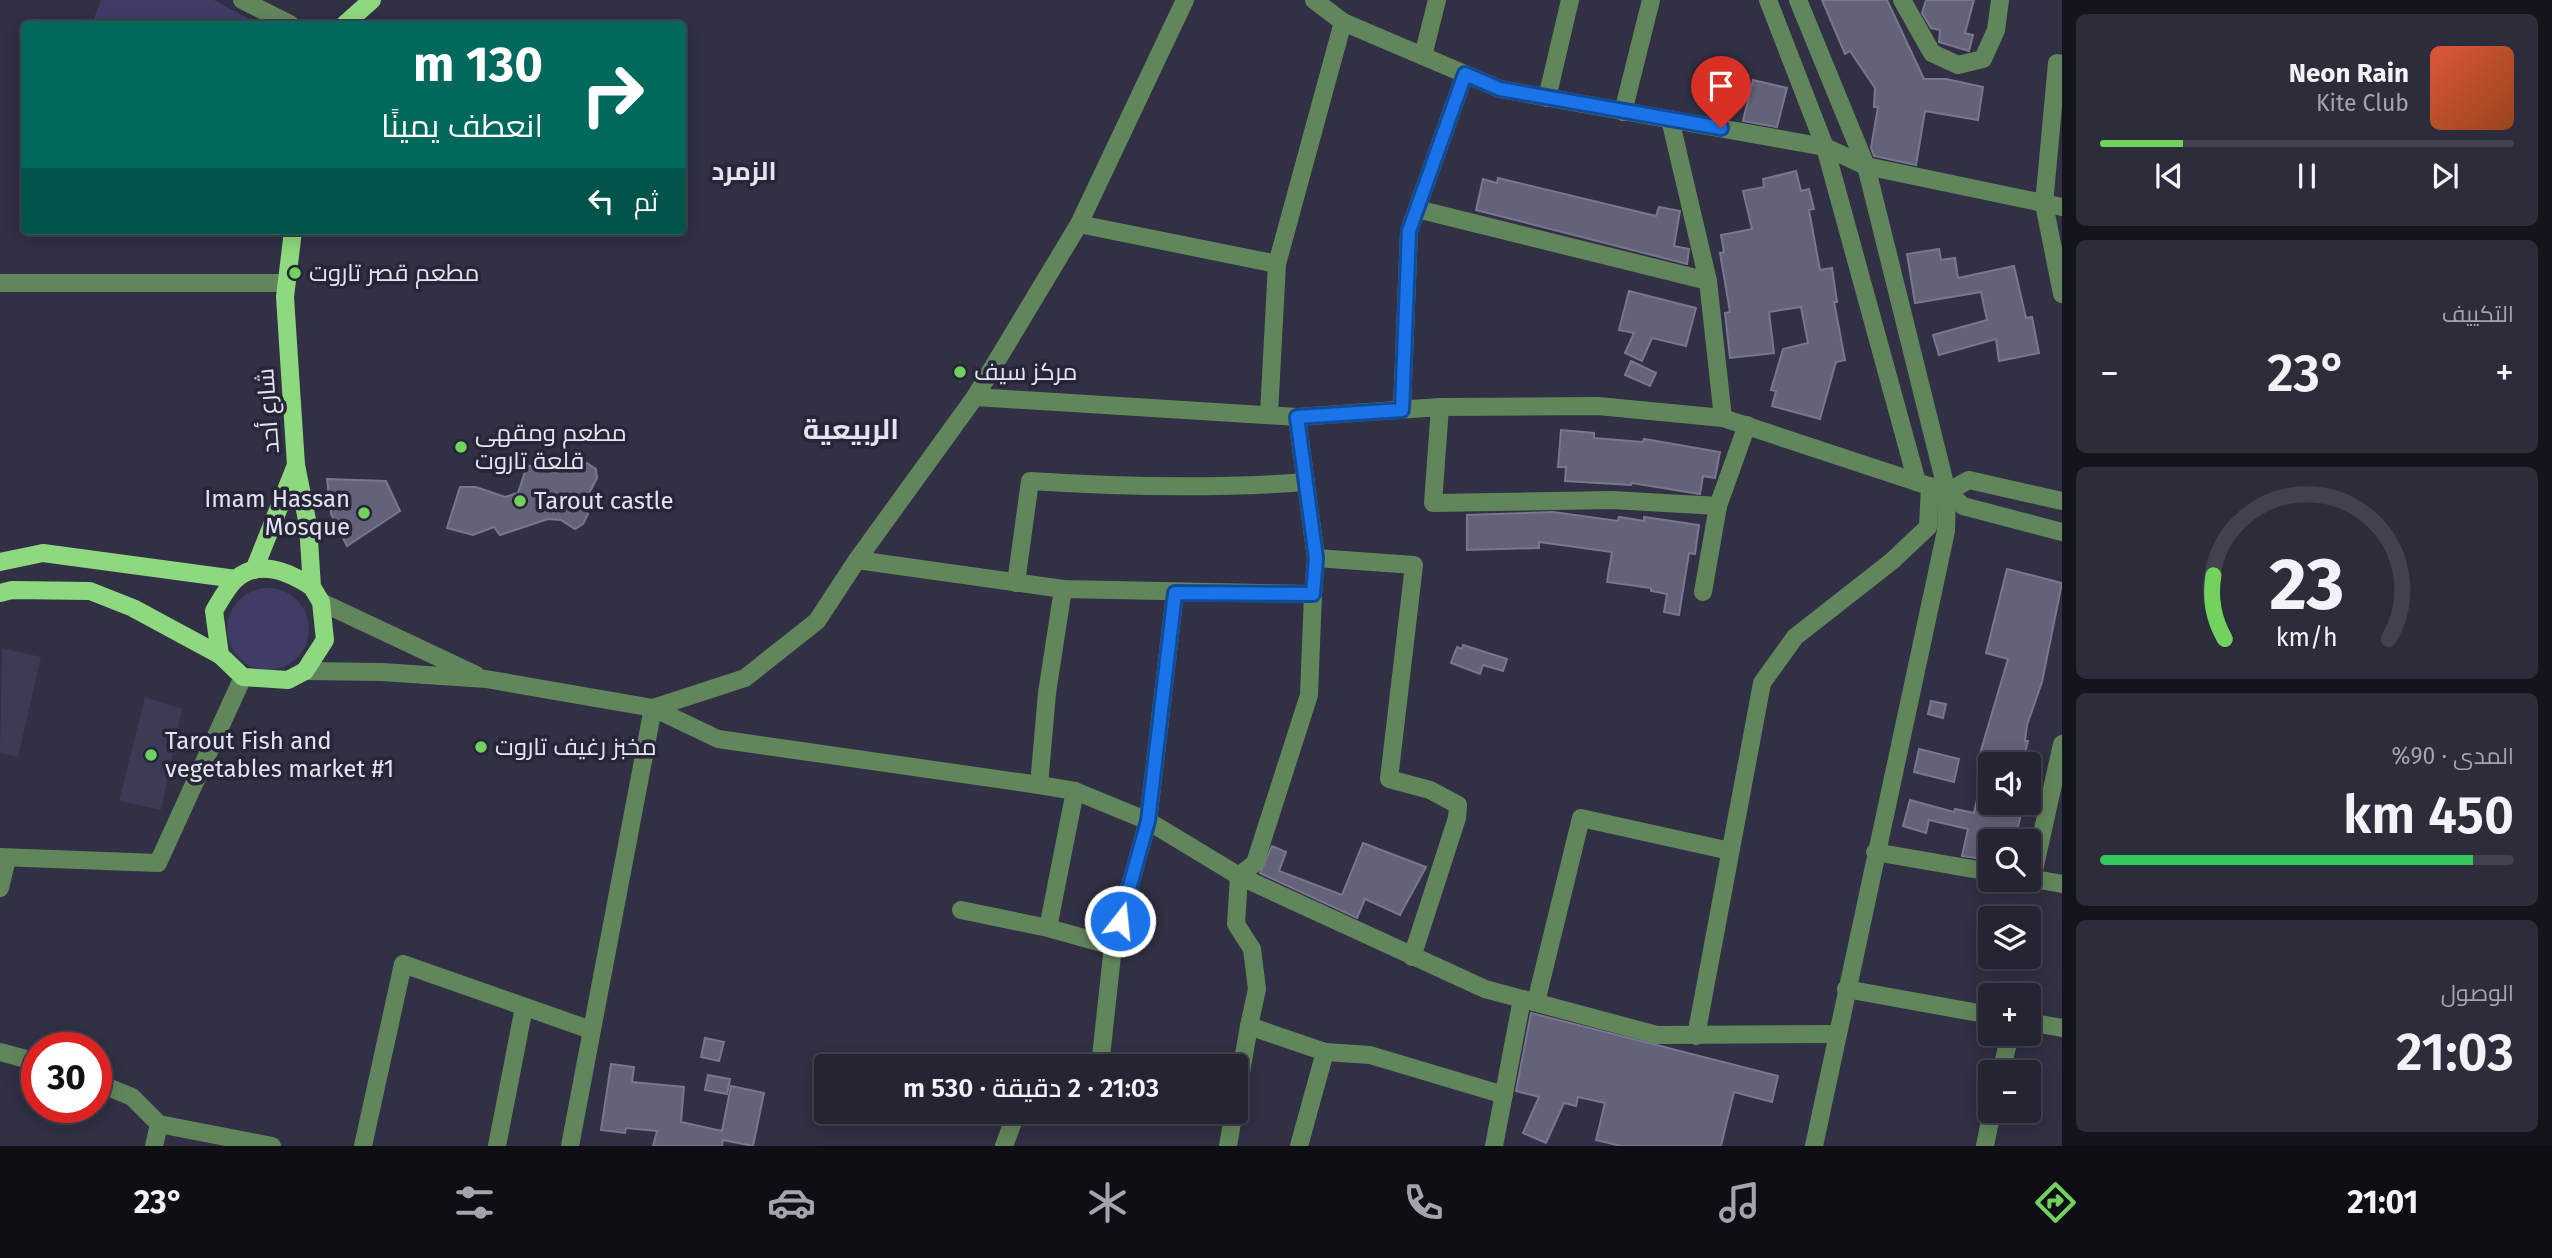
<!DOCTYPE html>
<html lang="ar">
<head>
<meta charset="utf-8">
<style>
  :root { --surface:#252433; --page:#2d2c3b; --text:#f1f3f6; --muted:#a3a4ac; --line:#42414e; --accent:#72d25e }
  body { margin:0; font-family:"Fira Sans",Cairo,sans-serif; background:var(--page); color:var(--text); direction:rtl; height:100vh; display:flex; flex-direction:column; font-size:26px; white-space:nowrap }
  * { box-sizing:border-box; margin:0 }
  p { font-size:23px; color:var(--muted) }
  .icon { flex:none; width:38px; height:38px; fill:none; stroke:currentColor; stroke-width:2; stroke-linecap:round; stroke-linejoin:round }
  .map { position:relative; flex:1; overflow:hidden; direction:ltr }
  .drawer { display:flex; flex-direction:column; gap:14px; padding:14px; background:#14141c; width:490px }
  .drawer>* { flex:none }
  .hud { position:absolute; left:21px; top:21px; width:665px; height:214px; border-radius:7px; box-shadow:0 4px 18px #0003,0 0 0 2px var(--line); direction:rtl; background:#00695c; color:#fff; overflow:hidden }
  .fabs { position:absolute; left:1978px; top:752px; display:grid; gap:14px }
  .fabs a { display:grid; place-items:center; width:63px; height:63px; border-radius:7px; background:var(--surface); box-shadow:0 4px 18px #0003,0 0 0 2px var(--line); font-size:35px }
  .speed { position:absolute; left:21px; top:1032px; display:flex; gap:14px; font-size:35px; font-weight:700; text-align:center }
  .speed>* { display:grid; place-content:center; width:91px; height:91px; border-radius:50%; background:var(--surface); box-shadow:0 4px 18px #0003,0 0 0 2px var(--line); line-height:1 }
  .speed .limit { border:10px solid #d22; background:#fff; color:#111 }
  .pin { position:absolute; display:grid; place-items:center; width:60px; height:60px; color:#fff; margin:-72px -30px; border-radius:50% 50% 50% 0; rotate:-45deg; box-shadow:0 0 7px #0007 }
  .pin .icon { rotate:45deg }
  .me { position:absolute; width:77px; margin:-38px; rotate:16deg; stroke-linejoin:round; filter:drop-shadow(0 0 5px #0008) }
  .turn { display:flex; align-items:center; gap:24px; height:147px; padding:0 28px; font-size:32px }
  .turn .icon { width:91px; height:91px; stroke-width:2.5 }
  .turn b { display:block; font-size:49px; line-height:60px }
  .then { display:flex; align-items:center; height:66px; padding:0 28px; background:#0003; gap:14px; font-size:26px }
  .big { font-size:52px; font-weight:600; line-height:1.1 }
  .drawer .widget { flex:1; display:flex; flex-direction:column; justify-content:center; gap:10px; min-width:0; padding:0 24px; border-radius:10px; background:var(--page) }
  .drawer .dial { align-items:center; gap:0 }
  .dial svg { height:182px; overflow:visible; fill:none; stroke:var(--line); stroke-width:7; stroke-linecap:round; text-anchor:middle }
  .dial text { fill:var(--text); stroke:none }
  .song { display:flex; align-items:center; gap:21px }
  .cover { width:84px; height:84px; border-radius:10px; background:linear-gradient(135deg,hsl(10 70% 55%),hsl(20 70% 35%)) }
  .played { height:7px; border-radius:4px; background:linear-gradient(90deg,var(--accent) 20%,var(--line) 20%) }
  .keys { display:flex; justify-content:space-around; direction:ltr }
  .heat { display:flex; justify-content:space-between; align-items:center; font-size:38px; direction:ltr }
  .charge { height:10px; border-radius:5px; background:linear-gradient(90deg,#34c759 90%,var(--line) 0) }
  .trip { position:absolute; left:814px; top:1054px; width:434px; height:70px; border-radius:7px; background:var(--surface); box-shadow:0 4px 18px #0003,0 0 0 2px var(--line); font-weight:600; line-height:70px; text-align:center; direction:rtl }
  .dock { display:flex; height:112px; justify-content:space-around; align-items:center; background:#0f0e14; color:var(--muted) }
  .dock .icon { width:49px; height:49px }
  .dock .on { color:var(--accent) }
  .dock b { font-size:32px; color:var(--text) }
  main { display:flex; flex:1; min-height:0 }
  .map>svg:first-child { display:block }
  .built { fill:#3c3b55 }
  .green { fill:#3f3c66 }
  .building { fill:#636279; stroke:#78778f; stroke-width:2 }
  .lines { fill:none; stroke-linecap:round; stroke-linejoin:round }
  .minor { stroke:#62865b; stroke-width:18 }
  .major { stroke:#8ed97f; stroke-width:18 }
  .route-casing { stroke:#114b97; stroke-width:18 }
  .route { stroke:#1a73e8; stroke-width:12 }
  .poi-dot { fill:#72d25e; stroke:#272639; stroke-width:2.5 }
  .labels { text-anchor:middle; stroke-width:7; stroke-linejoin:round; paint-order:stroke }
  .poi-label { font-size:24px; fill:#e4e4f1; stroke:#272639; text-anchor:start }
  .street-label { font-size:24px; fill:#e4e4f1; stroke:#272639 }
  .neighbourhood-label { font-size:26px; font-weight:bold; fill:#e4e4f1; stroke:#272639 }
  .quarter-label { font-size:28px; font-weight:bold; fill:#e4e4f1; stroke:#272639 }
</style>
</head>
<body>
<main>
<section class="drawer">
<div class="widget">
<div class="song"><i class="cover"></i><div><b>Neon Rain</b><p>Kite Club</p></div></div>
<div class="played"></div>
<div class="keys"><svg class="icon" aria-label="previous" viewBox="0 0 24 24"><path d="M18 5L8 12l10 7zM5 5v14"/></svg><svg class="icon" aria-label="pause" viewBox="0 0 24 24"><path d="M8 5v14M16 5v14"/></svg><svg class="icon" aria-label="next" viewBox="0 0 24 24"><path d="M6 5l10 7-10 7zM19 5v14"/></svg></div>
</div>
<div class="widget"><p>التكييف</p>
<div class="heat"><a>−</a><b class="big">23°</b><a>+</a></div>
</div>
<div class="widget dial"><svg viewBox="0 0 100 80">
<path d="M14 69A42 42 0 1 1 86 69"/>
<path d="M14 69A42 42 0 0 1 9 41" stroke="#72d25e"/>
<text x="50" y="56" font-size="32" font-weight="700">23</text>
<text x="50" y="72" font-size="11">km/h</text>
</svg></div>
<div class="widget"><p>المدى · 90%</p><b class="big">450 km</b><div class="charge"></div></div>
<div class="widget"><p>الوصول</p><b class="big">21:03</b></div>
</section>
<div class="map">
<svg width="2062" height="1146" viewBox="0 0 2062 1146">
  <rect width="100%" height="100%" fill="#313044"/>
  <g class="built">
    <polygon points="2,648 41,657 18,757 0,753"/>
    <polygon points="145,697 182,709 161,810 119,801"/>
  </g>
  <g class="green">
    <polygon points="101,0 214,0 258,24 92,24"/>
    <circle cx="268" cy="629" r="41"/>
  </g>
  <g class="building">
    <polygon points="1822,0 1887,0 1924,79 1946,79 1983,87 1978,120 1925,111 1916,165 1874,156 1871,148 1878,107 1874,107 1875,88 1850,51 1845,54"/>
    <polygon points="1926,0 1974,0 1965,33 1973,35 1969,51 1939,42 1940,30 1931,28 1922,13"/>
    <polygon points="1753,80 1787,88 1777,127 1743,121"/>
    <polygon points="1796,171 1801,191 1809,189 1814,209 1809,210 1820,270 1832,268 1837,302 1834,302 1845,360 1836,362 1820,419 1772,406 1776,391 1771,390 1783,349 1808,343 1801,307 1769,312 1774,353 1730,358 1725,313 1730,312 1720,253 1724,252 1721,235 1752,229 1743,191 1764,187 1763,179"/>
    <polygon points="1498,178 1656,216 1659,207 1680,211 1674,246 1689,249 1687,264 1476,210 1483,179 1497,183"/>
    <polygon points="1939,249 1941,260 1955,258 1958,278 2014,266 2026,318 2032,317 2039,353 1999,361 1996,339 1939,355 1933,335 1987,320 1981,292 1915,303 1907,254"/>
    <polygon points="1629,291 1696,308 1686,346 1652,338 1642,361 1625,353 1634,333 1619,330"/>
    <polygon points="1631,361 1656,373 1650,386 1625,375"/>
    <polygon points="1561,430 1594,433 1594,438 1643,442 1644,439 1720,452 1715,478 1703,476 1700,494 1632,483 1631,485 1565,481 1566,467 1558,467"/>
    <polygon points="587,463 596,469 597,478 583,505 588,514 583,524 575,529 561,520 548,519 500,535 494,527 473,535 447,528 460,487 476,487 505,497 518,493 527,466"/>
    <polygon points="327,479 386,481 400,511 347,546 331,514"/>
    <polygon points="1553,512 1618,521 1619,517 1644,521 1644,517 1699,525 1695,554 1689,553 1679,615 1664,612 1667,594 1651,591 1651,588 1607,582 1612,552 1539,542 1539,548 1467,550 1467,515"/>
    <polygon points="2007,569 2062,583 2042,682 2027,725 2025,741 2028,741 2022,765 1979,757 2008,659 1986,653"/>
    <polygon points="1463,645 1507,659 1503,671 1483,665 1480,674 1451,663 1457,647 1462,649"/>
    <polygon points="1931,701 1946,704 1943,718 1928,714"/>
    <polygon points="1919,749 1959,759 1954,782 1914,772"/>
    <polygon points="1984,769 1990,770 1990,803 2023,803 2015,842 1990,842 1990,860 1962,856 1968,829 1929,820 1926,833 1903,826 1910,800 1954,812 1955,809 1974,813"/>
    <polygon points="1363,843 1426,867 1400,915 1365,899 1357,918 1260,873 1272,846 1286,852 1279,871 1342,895"/>
    <polygon points="1531,1013 1778,1076 1772,1102 1734,1092 1721,1146 1621,1146 1596,1140 1605,1103 1578,1097 1576,1106 1564,1103 1546,1143 1523,1133 1539,1097 1516,1091"/>
    <polygon points="705,1038 724,1042 719,1061 701,1057"/>
    <polygon points="611,1064 634,1067 632,1082 684,1087 681,1122 722,1131 731,1086 764,1093 753,1146 723,1140 722,1146 653,1146 657,1131 626,1128 625,1133 601,1130"/>
    <polygon points="708,1075 730,1079 727,1094 705,1090"/>
  </g>
  <g class="lines">
    <g class="minor">
      <polyline points="242,0 290,24"/>
      <polyline points="1314,0 1343,22 1500,89 1825,147 1866,166 2062,207"/>
      <polyline points="1768,0 1825,147 1917,482"/>
      <polyline points="1798,0 1866,166 1947,492 1946,531 1814,1146"/>
      <polyline points="1902,0 1932,53 1958,65 1983,59 1996,30 2000,0"/>
      <polyline points="1423,56 1437,0"/>
      <polyline points="2062,64 2057,63 2044,204 2062,294"/>
      <polyline points="1547,98 1570,0"/>
      <polyline points="1623,112 1651,0"/>
      <polyline points="1670,119 1708,281 1723,418"/>
      <polyline points="1417,209 1708,281"/>
      <polyline points="1079,224 1277,264"/>
      <polyline points="0,283 286,283"/>
      <polyline points="975,397 1297,417 1440,407 1598,406 1723,418 1947,492 1963,506 2062,532"/>
      <polyline points="1440,407 1433,503 1612,500 1718,506 1747,425"/>
      <polyline points="1402,409 1409,231 1465,74"/>
      <polyline points="1269,414 1277,264 1343,22"/>
      <polyline points="1947,492 1969,480 2062,501"/>
      <polyline points="1316,558 1414,565 1389,779 1430,790 1458,805 1457,818 1412,957"/>
      <polyline points="857,560 1063,589 1313,594 1316,558 1297,417"/>
      <path d="M1016,583L1030,481C1123,487 1213,489 1306,482"/>
      <polyline points="1063,589 1047,693 1039,785 1075,791 1048,928 1113,946 1100,1066"/>
      <polyline points="1703,592 1718,506"/>
      <polyline points="321,602 476,675"/>
      <polyline points="305,671 382,672 486,679 653,708 745,678 817,621 857,560 975,397 1079,224 1185,0"/>
      <polyline points="1075,791 1148,821 1175,593"/>
      <polyline points="1875,852 1990,872"/>
      <polyline points="0,857 158,863 243,677"/>
      <polyline points="2028,878 2062,884"/>
      <polyline points="2032,879 2062,744"/>
      <polyline points="0,888 7,859"/>
      <polyline points="961,910 1048,928"/>
      <polyline points="1113,946 1148,821 1239,876 1255,863 1309,695 1313,594"/>
      <polyline points="1846,989 1990,1015"/>
      <polyline points="1536,1002 1581,818 1730,851"/>
      <polyline points="2028,1022 2062,1028"/>
      <polyline points="1249,1026 1257,989 1252,949 1236,924 1239,876 1485,989 1657,1035 1837,1034"/>
      <polyline points="1696,1036 1762,683 1795,637 1892,561 1928,527 1930,486"/>
      <polyline points="0,1052 37,1062"/>
      <polyline points="1325,1052 1370,1055 1504,1095"/>
      <polyline points="2001,1073 2010,1034"/>
      <polyline points="96,1082 132,1097 159,1124 272,1146"/>
      <polyline points="1236,1101 1249,1026 1325,1052 1299,1146"/>
      <polyline points="1090,1111 1096,1111"/>
      <polyline points="154,1146 159,1124"/>
      <polyline points="363,1146 403,964 591,1030"/>
      <polyline points="497,1146 524,1007"/>
      <polyline points="570,1146 653,708 718,739 1039,785"/>
      <polyline points="1004,1146 1017,1111"/>
      <polyline points="1228,1146 1234,1111"/>
      <polyline points="1494,1146 1522,999"/>
      <polyline points="1985,1146 1992,1111"/>
    </g>
    <g class="major">
      <polyline points="345,24 372,0"/>
      <path d="M293,231L285,297L296,465L308,525L312,587L321,602L325,640L305,671L288,680L243,677L220,655L214,611C220,601 227,587 236,579C260,558 291,573 312,587"/>
      <polyline points="0,562 43,553 236,579"/>
      <polyline points="254,570 296,465"/>
      <polyline points="0,593 12,590 90,591 133,608 220,655"/>
    </g>
  </g>
  <g class="lines">
    <defs>
      <polyline id="route" points="1120,921 1148,821 1175,593 1313,594 1316,558 1297,417 1402,410 1409,231 1465,74 1500,89 1721,128"/>
    </defs>
    <use href="#route" class="route-casing"/>
    <use href="#route" class="route"/>
  </g>
  <g class="poi-dot">
    <circle cx="295" cy="273" r="7"/>
    <circle cx="960" cy="372" r="7"/>
    <circle cx="461" cy="447" r="7"/>
    <circle cx="520" cy="501" r="7"/>
    <circle cx="364" cy="513" r="7"/>
    <circle cx="481" cy="747" r="7"/>
    <circle cx="151" cy="755" r="7"/>
  </g>
  <g class="labels">
    <g class="poi-label">
      <text x="309" y="281">مطعم قصر تاروت</text>
      <text x="974" y="380">مركز سيف</text>
      <text x="475" y="441">مطعم ومقهى<tspan x="475" dy="28">قلعة تاروت</tspan></text>
      <text x="350" y="507" text-anchor="end">Imam Hassan<tspan x="350" dy="28">Mosque</tspan></text>
      <text x="534" y="509">Tarout castle</text>
      <text x="165" y="749">Tarout Fish and<tspan x="165" dy="28">vegetables market #1</tspan></text>
      <text x="495" y="755">مخبز رغيف تاروت</text>
    </g>
    <g class="street-label">
      <text transform="translate(268 411) rotate(-94)" y="8">شارع أحد</text>
    </g>
    <g class="neighbourhood-label">
      <text x="744" y="180">الزمرد</text>
    </g>
    <g class="quarter-label">
      <text x="851" y="439">الربيعية</text>
    </g>
  </g>
</svg>
<div class="fabs">
<a><svg class="icon" aria-label="sound" viewBox="0 0 24 24"><path d="M4 9h4l5-4v14l-5-4H4zM17 9q2 3 0 6"/></svg></a>
<a><svg class="icon" aria-label="search" viewBox="0 0 24 24"><circle cx="10" cy="10" r="6"/><path d="M15 15l6 6"/></svg></a>
<a><svg class="icon" aria-label="layers" viewBox="0 0 24 24"><path d="M12 4l9 5-9 5-9-5zM3 14l9 5 9-5"/></svg></a>
<a>+</a>
<a>−</a>
</div>
<div class="speed"><div class="limit">30</div></div>
<div class="pin" style="left:1721px;top:128px;background:#d93025"><svg class="icon" aria-label="arrive" viewBox="0 0 24 24"><path d="M6 21V4h12l-3 4 3 4H6"/></svg></div>
<svg class="me" style="left:1120px;top:921px" viewBox="-20 -20 40 40"><circle r="17" fill="#1a73e8" stroke="#fff" stroke-width="3"/><path d="M0-11L8 9 0 5-8 9z" fill="#fff"/></svg>
<div class="trip">21:03 · 2 دقيقة · 530 m</div>
<div class="hud">
<div class="turn"><svg class="icon" aria-label="right" viewBox="0 0 24 24"><path d="M7 20v-9h11M14 6l5 5-5 5"/></svg><div><b>130 m</b>انعطف يمينًا</div></div>
<div class="then">ثم<svg class="icon" aria-label="left" viewBox="0 0 24 24"><path d="M17 20v-9H6M10 6l-5 5 5 5"/></svg></div>
</div>
</div>
</main>
<nav class="dock">
<b>21:01</b>
<svg class="icon on" aria-label="directions" viewBox="0 0 24 24"><path d="M12 3l9 9-9 9-9-9zM9 14v-3h6M13 9l2 2-2 2"/></svg>
<svg class="icon" aria-label="music" viewBox="0 0 24 24"><path d="M9 18V5l10-2v13"/><circle cx="6" cy="18" r="3"/><circle cx="16" cy="16" r="3"/></svg>
<svg class="icon" aria-label="phone" viewBox="0 0 24 24"><path d="M5 4h4l2 5-3 2q2 4 5 5l2-3 5 2v4C11 20 4 13 5 4z"/></svg>
<svg class="icon" aria-label="climate" viewBox="0 0 24 24"><path d="M12 3v18M4 7l16 10M4 17L20 7"/></svg>
<svg class="icon" aria-label="car" viewBox="0 0 24 24"><path d="M5 17H2v-5l4-1 3-4h7l3 4 3 1v5h-3M9 17h6M6 11h13"/><circle cx="7" cy="17" r="2"/><circle cx="17" cy="17" r="2"/></svg>
<svg class="icon" aria-label="filters" viewBox="0 0 24 24"><path d="M4 7h16M4 17h16"/><circle cx="9" cy="7" r="2"/><circle cx="15" cy="17" r="2"/></svg>
<b>23°</b>
</nav>
</body>
</html>
